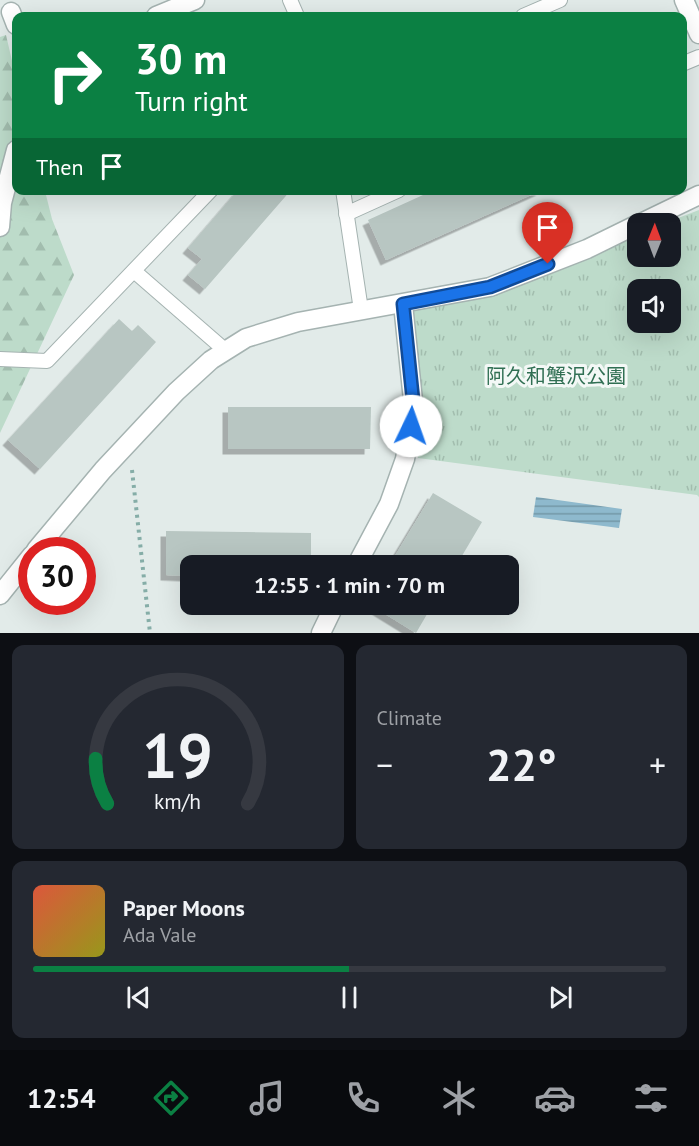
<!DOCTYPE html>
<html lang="en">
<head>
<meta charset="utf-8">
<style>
  :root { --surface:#171b24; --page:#242831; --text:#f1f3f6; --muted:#9ea1a6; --line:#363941; --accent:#0b8043 }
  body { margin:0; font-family:"PT Sans","Noto Sans JP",sans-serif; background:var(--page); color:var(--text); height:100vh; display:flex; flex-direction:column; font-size:22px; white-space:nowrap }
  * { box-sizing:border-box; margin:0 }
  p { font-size:20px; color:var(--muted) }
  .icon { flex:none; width:33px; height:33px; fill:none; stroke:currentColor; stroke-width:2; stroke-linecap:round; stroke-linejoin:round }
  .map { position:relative; height:633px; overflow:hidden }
  .details { display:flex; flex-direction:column; gap:12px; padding:12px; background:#0d0f14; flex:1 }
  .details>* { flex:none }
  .top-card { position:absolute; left:12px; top:12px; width:675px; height:183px; border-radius:12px; box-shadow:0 6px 24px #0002; background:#0b8043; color:#fff; overflow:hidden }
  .needle { width:39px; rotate:1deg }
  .tools { position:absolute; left:627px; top:213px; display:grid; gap:12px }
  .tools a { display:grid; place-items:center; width:54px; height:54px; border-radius:12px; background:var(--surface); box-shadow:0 6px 24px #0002; font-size:30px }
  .speed { position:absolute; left:18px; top:537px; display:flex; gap:12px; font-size:30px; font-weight:700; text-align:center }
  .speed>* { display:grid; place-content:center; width:78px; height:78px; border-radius:50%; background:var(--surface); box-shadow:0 6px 24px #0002; line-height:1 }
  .speed .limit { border:9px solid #d22; background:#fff; color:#111 }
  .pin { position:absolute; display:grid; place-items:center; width:51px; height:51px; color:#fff; margin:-62px -26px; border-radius:50% 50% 50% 0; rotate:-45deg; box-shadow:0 0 6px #0007 }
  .pin .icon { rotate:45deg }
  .me { position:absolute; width:66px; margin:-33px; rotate:3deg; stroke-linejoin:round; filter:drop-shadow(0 0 4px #0008) }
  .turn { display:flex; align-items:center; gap:21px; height:126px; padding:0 24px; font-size:27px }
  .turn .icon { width:78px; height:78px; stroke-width:2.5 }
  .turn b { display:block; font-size:42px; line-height:51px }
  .then { display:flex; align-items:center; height:57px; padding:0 24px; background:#0003; gap:12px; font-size:22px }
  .big { font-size:45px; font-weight:800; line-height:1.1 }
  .details .card { flex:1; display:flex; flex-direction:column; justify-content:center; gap:9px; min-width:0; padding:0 21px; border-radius:12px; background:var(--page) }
  .details .dial { align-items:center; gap:0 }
  .dial svg { height:156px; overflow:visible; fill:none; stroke:var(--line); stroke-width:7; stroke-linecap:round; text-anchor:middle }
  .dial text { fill:var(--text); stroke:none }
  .song { display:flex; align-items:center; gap:18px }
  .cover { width:72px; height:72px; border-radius:9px; background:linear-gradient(135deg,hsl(10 70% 55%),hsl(60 70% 35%)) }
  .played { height:6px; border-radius:3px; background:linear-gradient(90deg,var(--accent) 50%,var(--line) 50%) }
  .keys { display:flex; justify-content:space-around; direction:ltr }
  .heat { display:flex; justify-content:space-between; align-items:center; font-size:33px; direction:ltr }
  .details .tiles { flex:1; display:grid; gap:12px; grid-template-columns:1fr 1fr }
  .card:last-child { grid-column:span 2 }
  .trip { position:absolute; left:180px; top:555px; width:339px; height:60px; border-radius:12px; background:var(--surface); box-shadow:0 6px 24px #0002; font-weight:800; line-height:60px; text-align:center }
  .menu { display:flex; height:96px; justify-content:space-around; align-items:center; background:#090b0e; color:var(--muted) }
  .menu .icon { width:42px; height:42px }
  .menu .active { color:var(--accent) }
  .menu b { font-size:27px; color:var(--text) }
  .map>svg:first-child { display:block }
  .grass { fill:url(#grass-tufts); fill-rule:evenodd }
  .forest { fill:url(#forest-firs) }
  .water { fill:url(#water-rules) }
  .building { fill:#b8c6c2; filter:url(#shadow) }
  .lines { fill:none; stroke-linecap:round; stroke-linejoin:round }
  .service-casing { stroke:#a5b3b1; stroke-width:16 }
  .minor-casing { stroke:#a5b3b1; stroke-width:21 }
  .path { stroke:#85ada7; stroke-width:4; stroke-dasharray:3 4.5; stroke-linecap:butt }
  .service { stroke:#fff; stroke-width:14 }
  .minor { stroke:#fff; stroke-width:18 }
  .route-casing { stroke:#114b97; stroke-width:15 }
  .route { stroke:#1a73e8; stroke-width:10 }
  .labels { text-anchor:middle; stroke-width:6; stroke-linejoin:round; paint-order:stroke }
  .park-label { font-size:20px; fill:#306f53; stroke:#f3f8f6 }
</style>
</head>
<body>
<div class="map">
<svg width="699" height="633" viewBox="0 0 699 633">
  <defs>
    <pattern id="grass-tufts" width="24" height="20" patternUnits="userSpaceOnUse" patternTransform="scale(1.5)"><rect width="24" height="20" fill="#bddbca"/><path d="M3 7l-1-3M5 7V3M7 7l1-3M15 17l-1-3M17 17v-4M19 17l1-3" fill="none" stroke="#a2bdae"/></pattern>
    <pattern id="forest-firs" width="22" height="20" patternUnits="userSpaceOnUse" patternTransform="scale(1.5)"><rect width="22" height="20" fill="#bddbca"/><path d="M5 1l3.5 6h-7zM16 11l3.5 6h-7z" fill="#a2bdae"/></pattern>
    <pattern id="water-rules" width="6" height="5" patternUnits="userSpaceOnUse" patternTransform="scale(1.5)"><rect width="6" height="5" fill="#8eb9cd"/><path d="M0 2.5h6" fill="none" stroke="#7498a7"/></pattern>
    <filter id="shadow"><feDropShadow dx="-5.5" dy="5.5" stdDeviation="0" flood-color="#0004"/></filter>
  </defs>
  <rect width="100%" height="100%" fill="#e2ebe9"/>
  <path class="grass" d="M699,210V497L697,495L418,458C421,408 419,360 411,310L491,295L637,235L638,256H670V224L665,223ZM638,290H670V322H638Z"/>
  <polygon class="forest" points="6,35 16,78 16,190 45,191 52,219 74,275 0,433 0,37"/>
  <polygon class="water" points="536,497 622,509 619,528 533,517"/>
  <g class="building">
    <polygon points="238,190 291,190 205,289 188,275 202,259 188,248"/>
    <polygon points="434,190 542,190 386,260 368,220"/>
    <polygon points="119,319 132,331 138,325 156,342 40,469 8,440"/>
    <polygon points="228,407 371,407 370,449 228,449"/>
    <polygon points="433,493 482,522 456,566 389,566"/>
    <polygon points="166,531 311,533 311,566 190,566 190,576 166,575"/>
    <polygon points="369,604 433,604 416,633"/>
  </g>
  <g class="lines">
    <defs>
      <g id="service">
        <polyline points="290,0 297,16"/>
        <polyline points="523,16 560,0"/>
        <polyline points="682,64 699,57"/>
        <polyline points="343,190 361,310"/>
        <polyline points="346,214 399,190"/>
        <polyline points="134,271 226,351"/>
        <polyline points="0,359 47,361 211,190"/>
      </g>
      <g id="minor">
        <polyline points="684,0 699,34"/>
        <polyline points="11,12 16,25"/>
        <polyline points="156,16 195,0"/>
        <polyline points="639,224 699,195"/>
        <polyline points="0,227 2,203 16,150"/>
        <polyline points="36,550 103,470 176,392 211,360 246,338 298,322 490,287 587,249 638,224"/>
        <polyline points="356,566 389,504 405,459 414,410 403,304"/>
        <polyline points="0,595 32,555"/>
        <polyline points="321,633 335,604"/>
      </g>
    </defs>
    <use href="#service" class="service-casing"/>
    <use href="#minor" class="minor-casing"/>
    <polyline class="path" points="132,470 150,633"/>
    <use href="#service" class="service"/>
    <use href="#minor" class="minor"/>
  </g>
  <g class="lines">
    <defs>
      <polyline id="route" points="411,426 414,410 403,304 490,287 548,264"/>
    </defs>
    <use href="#route" class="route-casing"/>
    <use href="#route" class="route"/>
  </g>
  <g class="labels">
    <g class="park-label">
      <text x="556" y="383">阿久和蟹沢公園</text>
    </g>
  </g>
</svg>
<div class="tools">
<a><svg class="needle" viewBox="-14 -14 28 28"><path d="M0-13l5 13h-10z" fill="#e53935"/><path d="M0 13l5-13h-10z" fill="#9ea1a6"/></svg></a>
<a><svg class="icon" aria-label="sound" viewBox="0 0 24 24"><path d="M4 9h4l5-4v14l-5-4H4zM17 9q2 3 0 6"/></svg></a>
</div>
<div class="speed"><div class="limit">30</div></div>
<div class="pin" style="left:548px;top:264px;background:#d93025"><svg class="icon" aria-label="arrive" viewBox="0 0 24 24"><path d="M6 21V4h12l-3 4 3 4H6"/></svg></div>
<svg class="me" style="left:411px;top:426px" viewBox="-20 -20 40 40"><circle r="19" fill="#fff"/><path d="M0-13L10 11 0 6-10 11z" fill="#1a73e8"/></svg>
<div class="trip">12:55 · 1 min · 70 m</div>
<div class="top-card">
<div class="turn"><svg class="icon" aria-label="right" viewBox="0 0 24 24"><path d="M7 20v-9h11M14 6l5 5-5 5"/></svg><div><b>30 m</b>Turn right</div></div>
<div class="then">Then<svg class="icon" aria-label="arrive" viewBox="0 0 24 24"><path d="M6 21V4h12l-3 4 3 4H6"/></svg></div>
</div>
</div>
<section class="details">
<div class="tiles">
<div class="card dial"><svg viewBox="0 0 100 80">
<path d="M14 69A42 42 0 1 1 86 69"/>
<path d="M14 69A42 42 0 0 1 8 46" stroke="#0b8043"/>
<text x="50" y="56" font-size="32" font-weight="700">19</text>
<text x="50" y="72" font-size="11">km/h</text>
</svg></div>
<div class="card"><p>Climate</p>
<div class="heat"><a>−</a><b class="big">22°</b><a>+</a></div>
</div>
<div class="card">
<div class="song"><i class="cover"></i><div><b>Paper Moons</b><p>Ada Vale</p></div></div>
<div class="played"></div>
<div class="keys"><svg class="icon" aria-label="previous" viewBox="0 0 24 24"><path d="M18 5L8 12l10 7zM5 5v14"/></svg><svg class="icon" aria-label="pause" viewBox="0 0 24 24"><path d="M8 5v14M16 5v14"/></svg><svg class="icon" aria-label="next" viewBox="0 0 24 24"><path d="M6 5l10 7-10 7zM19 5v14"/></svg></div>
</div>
</div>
</section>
<nav class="menu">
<b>12:54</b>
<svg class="icon active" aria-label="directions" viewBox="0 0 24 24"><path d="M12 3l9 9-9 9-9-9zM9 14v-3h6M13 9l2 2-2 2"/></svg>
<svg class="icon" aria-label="music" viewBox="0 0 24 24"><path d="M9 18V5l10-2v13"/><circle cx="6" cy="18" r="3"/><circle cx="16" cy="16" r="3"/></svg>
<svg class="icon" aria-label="phone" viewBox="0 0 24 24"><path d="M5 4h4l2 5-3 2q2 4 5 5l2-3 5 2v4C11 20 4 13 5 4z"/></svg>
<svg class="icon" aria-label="climate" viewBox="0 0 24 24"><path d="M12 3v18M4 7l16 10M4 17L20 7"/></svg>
<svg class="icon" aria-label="car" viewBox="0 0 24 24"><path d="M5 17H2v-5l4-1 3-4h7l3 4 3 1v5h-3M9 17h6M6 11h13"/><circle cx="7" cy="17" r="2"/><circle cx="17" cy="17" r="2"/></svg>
<svg class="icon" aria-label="filters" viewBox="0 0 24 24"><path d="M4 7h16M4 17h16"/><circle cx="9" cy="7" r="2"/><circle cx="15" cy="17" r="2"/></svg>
</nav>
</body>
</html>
